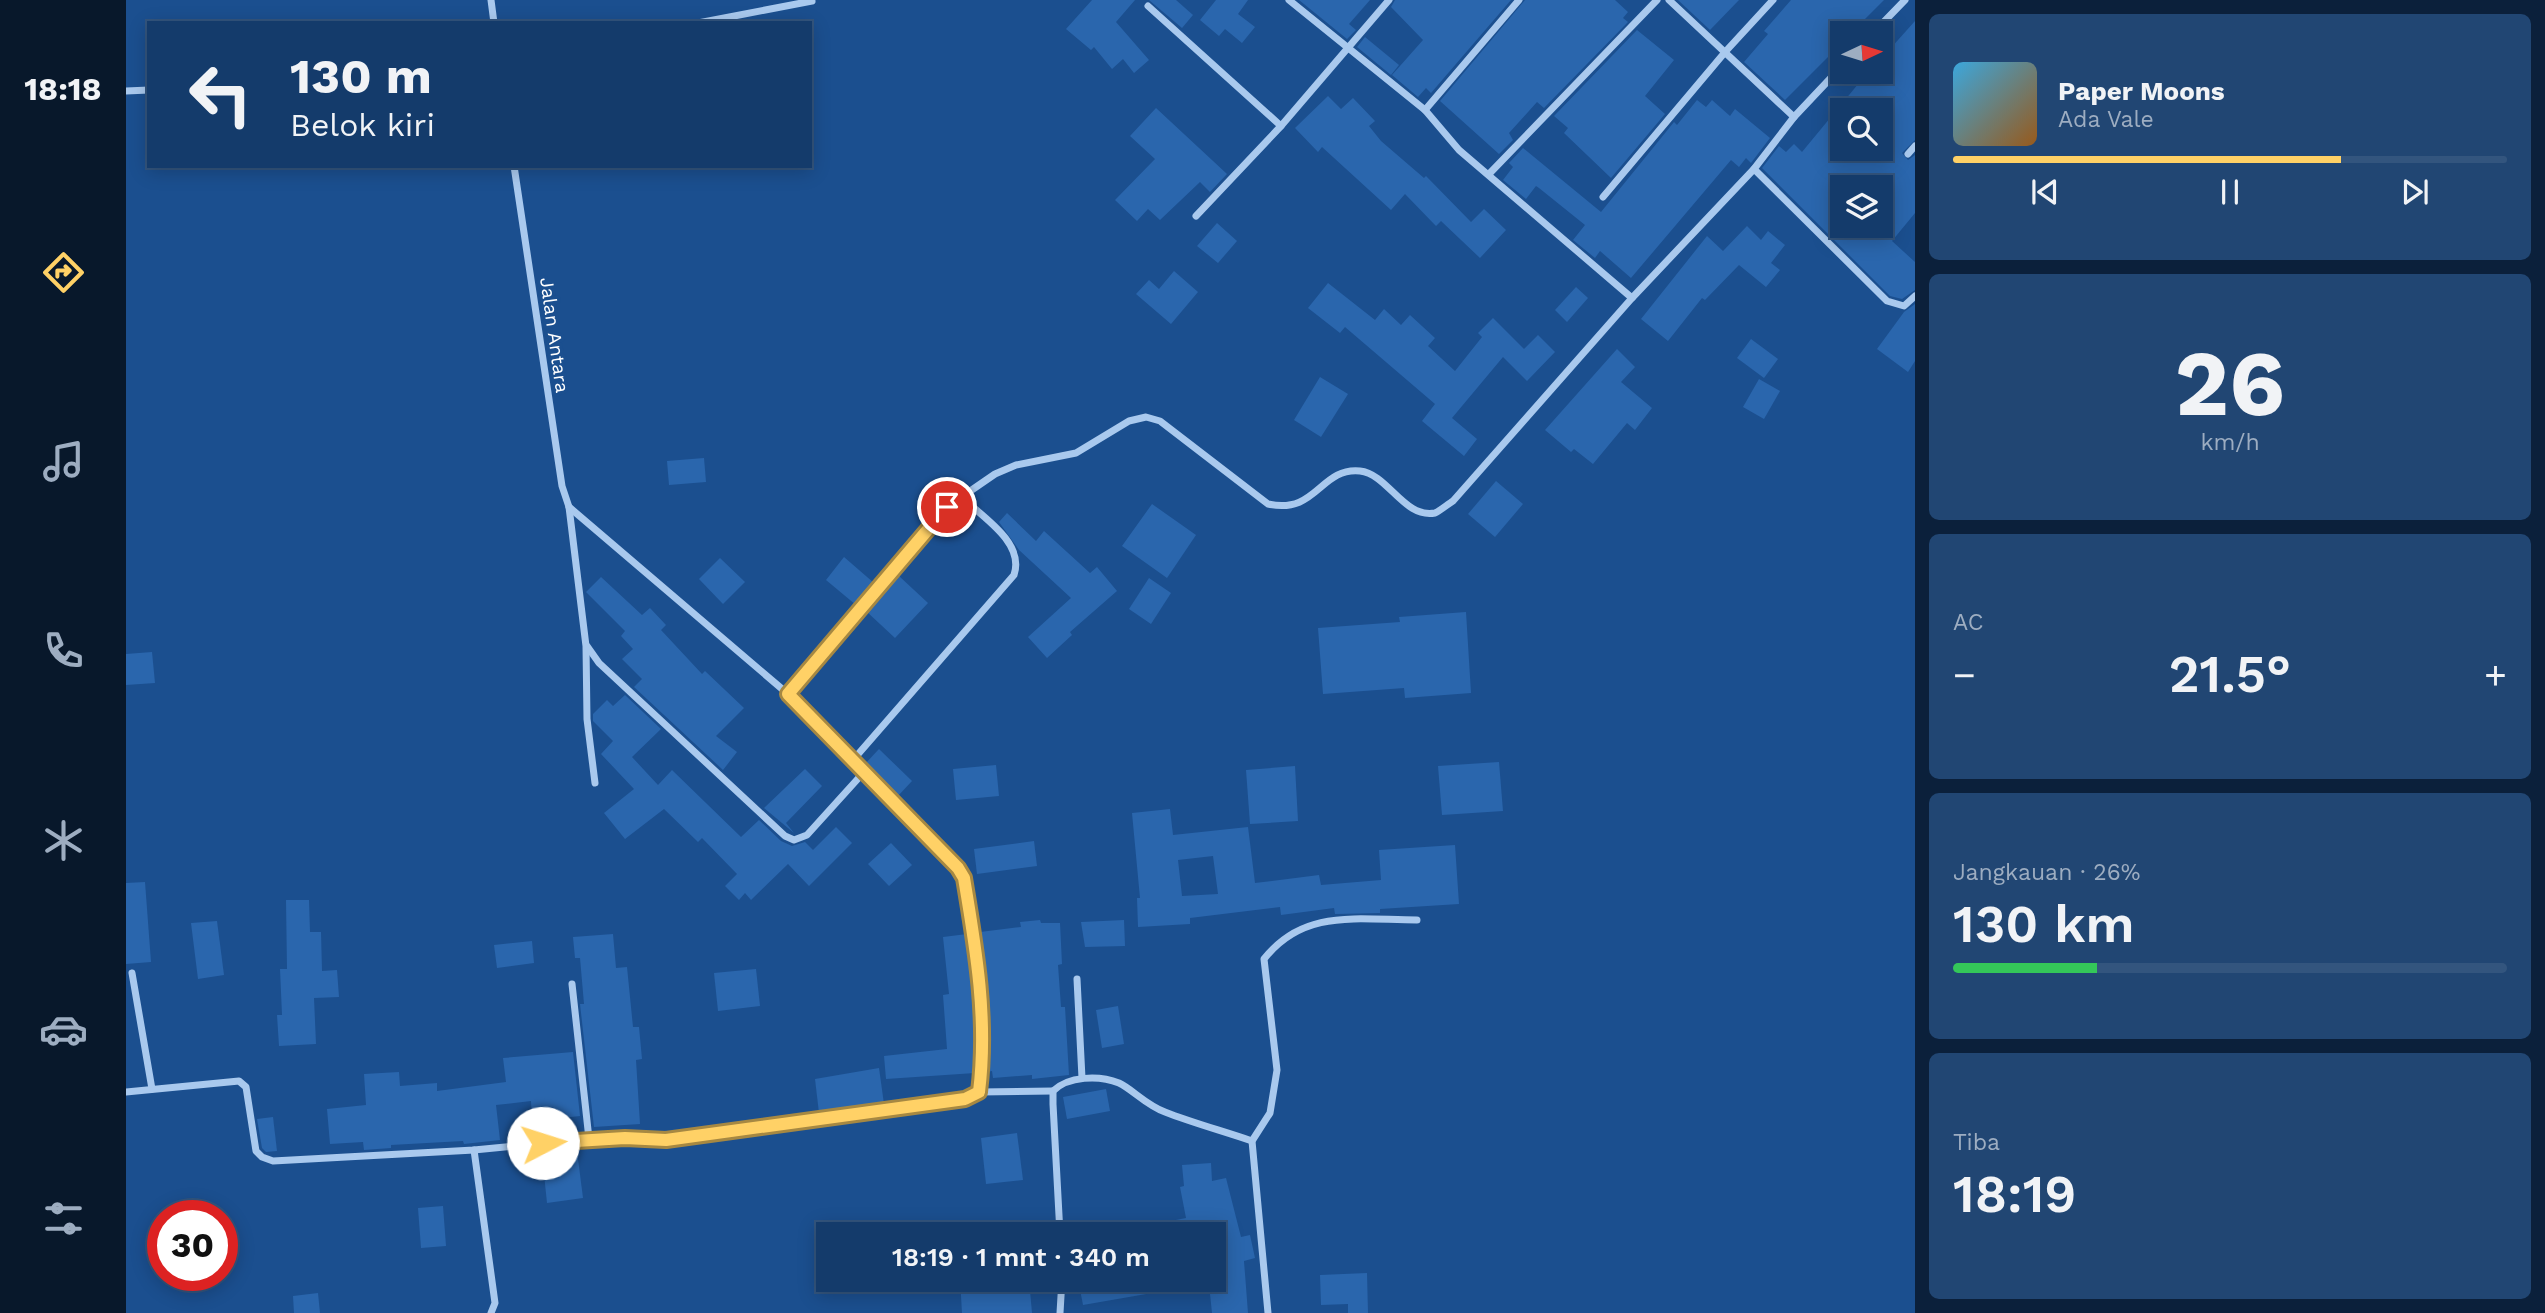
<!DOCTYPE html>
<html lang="id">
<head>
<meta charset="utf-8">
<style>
  :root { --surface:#143b6b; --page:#214673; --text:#f1f3f6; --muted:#9dadc1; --line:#33557e; --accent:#ffd166 }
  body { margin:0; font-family:"Work Sans",sans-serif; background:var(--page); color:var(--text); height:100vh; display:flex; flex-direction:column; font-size:26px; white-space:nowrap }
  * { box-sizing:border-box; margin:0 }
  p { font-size:23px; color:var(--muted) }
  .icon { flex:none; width:38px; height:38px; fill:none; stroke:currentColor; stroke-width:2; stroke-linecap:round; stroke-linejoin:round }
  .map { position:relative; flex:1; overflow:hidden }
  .drawer { display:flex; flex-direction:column; gap:14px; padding:14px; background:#0b203b; width:630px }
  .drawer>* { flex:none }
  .top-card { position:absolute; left:21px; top:21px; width:665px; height:147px; border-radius:0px; box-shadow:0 4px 18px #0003,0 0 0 2px var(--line); background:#143b6b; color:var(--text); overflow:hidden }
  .needle { width:46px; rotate:86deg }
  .controls { position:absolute; left:1704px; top:21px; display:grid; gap:14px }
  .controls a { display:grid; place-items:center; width:63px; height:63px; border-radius:0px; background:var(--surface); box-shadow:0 4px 18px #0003,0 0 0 2px var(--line); font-size:35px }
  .speed { position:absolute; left:21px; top:1200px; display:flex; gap:14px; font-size:35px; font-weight:700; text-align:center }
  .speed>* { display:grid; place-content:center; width:91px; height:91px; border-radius:50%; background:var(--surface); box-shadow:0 4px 18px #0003,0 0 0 2px var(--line); line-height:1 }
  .speed .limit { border:10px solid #d22; background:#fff; color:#111 }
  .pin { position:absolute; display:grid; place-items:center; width:60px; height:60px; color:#fff; margin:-30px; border:4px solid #fff; border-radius:50%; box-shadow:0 2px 7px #0007 }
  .me { position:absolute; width:77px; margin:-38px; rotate:85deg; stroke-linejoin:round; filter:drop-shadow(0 0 5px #0008) }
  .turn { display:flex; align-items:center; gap:24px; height:147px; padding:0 28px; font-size:32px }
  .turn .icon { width:91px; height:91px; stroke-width:2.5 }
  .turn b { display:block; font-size:49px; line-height:60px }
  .big { font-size:52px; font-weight:600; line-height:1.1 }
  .drawer .tile { flex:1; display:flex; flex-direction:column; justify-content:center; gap:10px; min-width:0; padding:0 24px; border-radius:10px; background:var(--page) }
  .drawer .dial { align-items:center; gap:0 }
  .dial b { font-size:91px; line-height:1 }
  .song { display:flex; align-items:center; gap:21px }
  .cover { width:84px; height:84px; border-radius:10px; background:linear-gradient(135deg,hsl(200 70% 55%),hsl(30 70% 35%)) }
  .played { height:7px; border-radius:4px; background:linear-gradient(90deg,var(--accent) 70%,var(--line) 70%) }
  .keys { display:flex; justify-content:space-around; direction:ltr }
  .heat { display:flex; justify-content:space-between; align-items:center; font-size:38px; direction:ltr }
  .charge { height:10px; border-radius:5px; background:linear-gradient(90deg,#34c759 26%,var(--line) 0) }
  .trip { position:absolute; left:690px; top:1222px; width:410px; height:70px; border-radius:0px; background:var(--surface); box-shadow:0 4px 18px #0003,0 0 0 2px var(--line); font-weight:600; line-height:70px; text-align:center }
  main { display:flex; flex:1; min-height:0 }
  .dock { display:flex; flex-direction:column; width:126px; justify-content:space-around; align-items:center; background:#08182b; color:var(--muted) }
  .dock .icon { width:49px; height:49px }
  .dock .active { color:var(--accent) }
  .dock b { font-size:32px; color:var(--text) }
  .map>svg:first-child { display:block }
  .building { fill:#2a66ad; fill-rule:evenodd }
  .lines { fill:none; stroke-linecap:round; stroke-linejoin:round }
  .street { stroke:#a9c9ee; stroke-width:7 }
  .route-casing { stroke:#a68842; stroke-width:18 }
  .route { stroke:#ffd166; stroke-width:12 }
  .labels { text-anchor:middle; stroke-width:7; stroke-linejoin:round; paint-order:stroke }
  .street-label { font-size:19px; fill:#fff; stroke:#1b4f8f }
</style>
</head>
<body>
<main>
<nav class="dock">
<b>18:18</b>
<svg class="icon active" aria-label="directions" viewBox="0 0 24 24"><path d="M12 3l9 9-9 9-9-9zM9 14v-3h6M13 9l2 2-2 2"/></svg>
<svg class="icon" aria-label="music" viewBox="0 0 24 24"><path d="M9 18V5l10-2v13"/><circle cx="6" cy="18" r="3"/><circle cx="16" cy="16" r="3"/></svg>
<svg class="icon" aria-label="phone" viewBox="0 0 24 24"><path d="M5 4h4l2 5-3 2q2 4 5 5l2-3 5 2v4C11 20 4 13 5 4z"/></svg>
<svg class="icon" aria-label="climate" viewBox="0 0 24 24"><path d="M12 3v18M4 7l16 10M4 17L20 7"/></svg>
<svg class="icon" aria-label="car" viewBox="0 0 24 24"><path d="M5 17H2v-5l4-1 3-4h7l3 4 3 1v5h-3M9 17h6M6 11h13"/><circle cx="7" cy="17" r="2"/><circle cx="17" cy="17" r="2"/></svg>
<svg class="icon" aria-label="filters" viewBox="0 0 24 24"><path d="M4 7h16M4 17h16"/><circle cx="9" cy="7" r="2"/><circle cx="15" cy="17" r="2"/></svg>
</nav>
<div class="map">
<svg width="1789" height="1313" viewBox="0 0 1789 1313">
  <rect width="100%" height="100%" fill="#1b4f8f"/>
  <g class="building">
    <polygon points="966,0 1009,0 990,22 1023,60 1008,73 997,59 986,69 968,47 965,50 940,29"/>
    <polygon points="1023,0 1050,0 1067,15 1056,28"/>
    <polygon points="1090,0 1122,0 1112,14 1129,27 1116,43 1099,29 1093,36 1074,20"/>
    <polygon points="1173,0 1244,0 1223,24 1230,30 1221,39"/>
    <polygon points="1269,0 1385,0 1305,93 1300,88 1292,97 1266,75 1297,40 1265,7"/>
    <polygon points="1399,0 1489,0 1502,12 1497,18 1502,22 1418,108 1411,102 1383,133 1387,140 1373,154 1314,101"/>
    <polygon points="1552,0 1613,0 1584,30"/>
    <polygon points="1665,0 1758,0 1725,33 1717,33 1717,42 1659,100 1618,62 1642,34 1638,31"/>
    <path d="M1789,21V140L1776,153L1782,160L1789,155V213L1766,241L1789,262V290L1776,299L1764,296L1636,168L1653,146L1660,152L1668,144L1676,152L1742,72H1755V59ZM1717,110H1755V149H1717ZM1717,187H1755V226H1717Z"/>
    <polygon points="1511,30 1548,60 1519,96 1539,114 1485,178 1438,133 1442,128 1428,116"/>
    <polygon points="1239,37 1273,65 1265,75 1231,47"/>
    <polygon points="1202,96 1215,109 1227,98 1249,121 1243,126 1255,141 1298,178 1300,176 1345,222 1358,209 1380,230 1354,258 1315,221 1310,226 1279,194 1265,210 1196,147 1192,152 1169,128"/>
    <polygon points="1571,100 1580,107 1586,100 1604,116 1609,109 1644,138 1625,163 1620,158 1613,167 1605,160 1505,278 1474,251 1469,258 1447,240 1459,225 1413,188 1410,186 1400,199 1377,180 1387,167 1383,163 1397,148 1475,212 1548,122 1551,125"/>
    <polygon points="1030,108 1101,174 1084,192 1074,182 1034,220 1022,209 1011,221 989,200 1029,159 1004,136"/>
    <polygon points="1091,223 1111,241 1092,263 1071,246"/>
    <polygon points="1621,226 1635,240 1642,231 1659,245 1645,263 1654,270 1640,287 1613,265 1579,300 1576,298 1542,341 1515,319 1581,236 1597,251"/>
    <polygon points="1048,271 1072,292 1045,324 1010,294 1023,280 1033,289"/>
    <polygon points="1202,283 1249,320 1258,309 1275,325 1284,315 1309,338 1302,346 1329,371 1356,337 1352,333 1367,318 1398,349 1412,335 1429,352 1401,381 1377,357 1326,418 1351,439 1338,456 1296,421 1309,404 1219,327 1214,333 1182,308"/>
    <polygon points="1450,287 1462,298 1441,322 1429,310"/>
    <polygon points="1789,304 1789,361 1782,372 1751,349 1778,312"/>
    <polygon points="1625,339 1652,359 1638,378 1611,358"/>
    <polygon points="1491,349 1509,367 1495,382 1526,408 1509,430 1501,423 1467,464 1448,449 1445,452 1419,430"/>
    <polygon points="1194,377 1222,394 1195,437 1168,420"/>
    <polygon points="1633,379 1654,391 1638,419 1617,407"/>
    <polygon points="578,458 580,482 543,485 541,461"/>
    <polygon points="1370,481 1397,504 1369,537 1342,514"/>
    <polygon points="1026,504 1070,535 1041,578 996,546"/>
    <polygon points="881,513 910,541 918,531 964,573 971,567 991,591 944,632 946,635 921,658 902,637 945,598 893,550 873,522"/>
    <polygon points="718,557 748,583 730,605 700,580"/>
    <polygon points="594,558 619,582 597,604 573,579"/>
    <polygon points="773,576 802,603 769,638 740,611"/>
    <polygon points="475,577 516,615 524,608 540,625 535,630 576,674 579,671 618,708 590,736 611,752 597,770 508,687 516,679 496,659 507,649 495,636 499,631 460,592"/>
    <polygon points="1023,578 1045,593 1025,624 1003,609"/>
    <polygon points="1340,612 1345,693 1279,698 1278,688 1197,694 1192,628 1274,622 1273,617"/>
    <polygon points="26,652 29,683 0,685 0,654"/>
    <polygon points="499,695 535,729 506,757 532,785 546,770 615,837 633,820 655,841 666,846 679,842 687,850 710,827 726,843 683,886 662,864 625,900 619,893 613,900 599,886 611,874 576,838 572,842 538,809 499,839 478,813 508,789 475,754 487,741 467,721 467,714 481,700 487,706"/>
    <polygon points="753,749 786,781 771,797 739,764"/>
    <polygon points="1373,762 1377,811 1316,815 1312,766"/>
    <polygon points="870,765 873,796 830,800 827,769"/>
    <polygon points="1169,766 1172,821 1124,824 1120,770"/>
    <polygon points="679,769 696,786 660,823 668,833 638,808"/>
    <path d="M1044,809L1047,835L1122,827L1129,883L1193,875L1195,885L1255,880L1253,850L1329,845L1333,904L1254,909V913L1209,914L1208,908L1155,915L1154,907L1064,918V924L1012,927L1011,898H1014L1006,813ZM1087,856L1092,894L1056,896L1052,860Z"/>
    <polygon points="908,841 911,866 851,874 848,849"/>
    <polygon points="765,843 786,865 763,886 742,864"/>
    <polygon points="19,882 25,962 0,964 0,883"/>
    <polygon points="160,900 183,900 184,932 195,932 196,971 211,970 213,997 188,998 190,1044 153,1046 151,1015 156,1015 154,969 161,969"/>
    <polygon points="914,920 915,923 934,923 936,964 932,965 935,1007 939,1007 943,1075 906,1079 906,1075 867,1078 866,1071 861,1072 862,1011 854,932 895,927 894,922"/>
    <polygon points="998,920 999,946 959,947 955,922"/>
    <polygon points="91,921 98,975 72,979 65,923"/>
    <polygon points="487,934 490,968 501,967 507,1027 513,1027 516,1059 510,1060 514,1124 468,1127 454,1004 458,1004 454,958 449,958 447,937"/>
    <polygon points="841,934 850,1012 849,1073 760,1079 758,1056 821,1049 817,995 823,994 817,937"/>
    <polygon points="406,941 408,963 371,968 368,945"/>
    <polygon points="630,969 634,1006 592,1011 588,973"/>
    <polygon points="992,1006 998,1044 976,1048 970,1010"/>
    <polygon points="447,1052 454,1116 427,1119 428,1136 407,1138 405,1101 370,1105 374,1140 338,1144 337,1141 265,1145 265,1148 238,1150 237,1142 204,1144 201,1109 240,1105 238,1074 273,1072 274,1086 311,1083 311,1091 380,1082 377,1058"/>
    <polygon points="753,1068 758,1104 693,1113 689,1079"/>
    <polygon points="980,1089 984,1111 941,1119 937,1097"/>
    <polygon points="147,1117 151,1151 140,1152 136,1148 131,1119"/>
    <polygon points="891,1133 897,1180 860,1184 855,1138"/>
    <polygon points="451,1151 457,1198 421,1203 416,1155"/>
    <polygon points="1085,1163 1086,1181 1100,1178 1115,1237 1124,1235 1129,1258 1118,1261 1122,1313 1086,1313 1083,1284 1087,1283 1087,1234 1024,1234 1024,1225 1060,1218 1054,1187 1058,1186 1056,1165"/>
    <polygon points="317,1206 320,1246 295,1248 292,1208"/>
    <polygon points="1241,1273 1242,1313 1222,1313 1222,1304 1195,1305 1194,1275"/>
    <polygon points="834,1279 903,1279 906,1313 836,1313"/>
    <polygon points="952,1279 1048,1279 1049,1289 957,1305"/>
    <polygon points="192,1293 194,1313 168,1313 167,1296"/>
  </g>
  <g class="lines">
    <g class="street">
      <polyline points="365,0 368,23"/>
      <polyline points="1163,0 1299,110 1333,150 1506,298"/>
      <polyline points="1543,0 1668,117"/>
      <polyline points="1022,6 1155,126"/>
      <polyline points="572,23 686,1"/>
      <polyline points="1747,33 1779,0"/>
      <polyline points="0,91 23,90"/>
      <polyline points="1299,110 1393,0"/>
      <polyline points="1782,154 1789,146"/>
      <polyline points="388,166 436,486 443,507 460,646 461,719 469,783"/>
      <polyline points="1628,169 1761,301 1778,306 1789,296"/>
      <polyline points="1364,173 1531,0"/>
      <polyline points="1477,197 1600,51 1647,0"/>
      <polyline points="1070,216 1155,126 1263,0"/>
      <polyline points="443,507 662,694"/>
      <polyline points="461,646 473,663 659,836 668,840 681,835 738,772"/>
      <path d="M727,760L888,575C899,543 857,517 835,497"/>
      <polyline points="6,973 26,1089"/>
      <polyline points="951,979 956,1078"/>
      <polyline points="446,984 463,1139"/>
      <path d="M0,1092L113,1081L120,1087L130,1151L136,1157L147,1161L348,1150L463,1139L540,1141L839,1099L853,1092C863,1020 851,949 838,878L832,868L662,694L821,507L869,474L890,465L950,453L1003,421L1020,417L1034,421L1142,504C1191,515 1194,467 1234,471C1262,474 1278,519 1309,513C1314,511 1322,504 1327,501L1506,298L1628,169L1668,117L1717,65"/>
      <polyline points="853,1092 927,1091"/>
      <polyline points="348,1150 369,1303 365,1313"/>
      <path d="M934,1234L927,1104V1091C942,1076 973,1075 993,1083C1006,1089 1020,1105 1039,1112C1067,1123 1097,1131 1126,1141"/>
      <polyline points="934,1313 936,1279"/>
      <path d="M1142,1313L1126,1141L1144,1113L1151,1070L1138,959C1178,908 1232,920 1291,920"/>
    </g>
  </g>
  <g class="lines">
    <defs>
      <path id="route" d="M417,1143L499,1138L540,1140L839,1099L853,1092C862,1019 850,949 838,878L832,868L662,694L821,507"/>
    </defs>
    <use href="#route" class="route-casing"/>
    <use href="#route" class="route"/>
  </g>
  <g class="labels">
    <g class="street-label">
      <text transform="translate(429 335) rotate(82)" y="7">Jalan Antara</text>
    </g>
  </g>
</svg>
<div class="controls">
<a><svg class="needle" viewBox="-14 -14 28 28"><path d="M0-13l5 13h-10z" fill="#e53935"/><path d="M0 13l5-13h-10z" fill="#9dadc1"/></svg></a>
<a><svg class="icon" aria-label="search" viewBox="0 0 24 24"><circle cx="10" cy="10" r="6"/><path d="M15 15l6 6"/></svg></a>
<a><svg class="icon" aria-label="layers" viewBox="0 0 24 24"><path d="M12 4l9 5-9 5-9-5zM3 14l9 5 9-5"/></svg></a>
</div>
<div class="speed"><div class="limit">30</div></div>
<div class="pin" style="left:821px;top:507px;background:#d93025"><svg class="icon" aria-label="arrive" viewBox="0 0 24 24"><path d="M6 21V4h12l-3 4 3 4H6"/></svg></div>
<svg class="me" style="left:417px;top:1143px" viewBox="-20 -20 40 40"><circle r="19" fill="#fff"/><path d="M0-13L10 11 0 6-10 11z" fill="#ffd166"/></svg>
<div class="trip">18:19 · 1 mnt · 340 m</div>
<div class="top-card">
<div class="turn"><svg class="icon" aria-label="left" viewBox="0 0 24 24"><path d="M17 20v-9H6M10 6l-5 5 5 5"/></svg><div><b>130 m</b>Belok kiri</div></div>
</div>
</div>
<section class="drawer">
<div class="tile">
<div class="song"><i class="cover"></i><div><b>Paper Moons</b><p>Ada Vale</p></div></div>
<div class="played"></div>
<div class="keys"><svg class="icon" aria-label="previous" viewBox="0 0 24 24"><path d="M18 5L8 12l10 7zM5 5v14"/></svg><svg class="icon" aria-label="pause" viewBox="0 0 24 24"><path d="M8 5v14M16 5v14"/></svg><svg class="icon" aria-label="next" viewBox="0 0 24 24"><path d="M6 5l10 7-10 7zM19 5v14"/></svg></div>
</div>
<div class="tile dial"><b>26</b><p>km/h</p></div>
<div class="tile"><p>AC</p>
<div class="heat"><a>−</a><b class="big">21.5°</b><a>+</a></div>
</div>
<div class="tile"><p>Jangkauan · 26%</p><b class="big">130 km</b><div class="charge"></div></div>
<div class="tile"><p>Tiba</p><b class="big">18:19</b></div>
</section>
</main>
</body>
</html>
